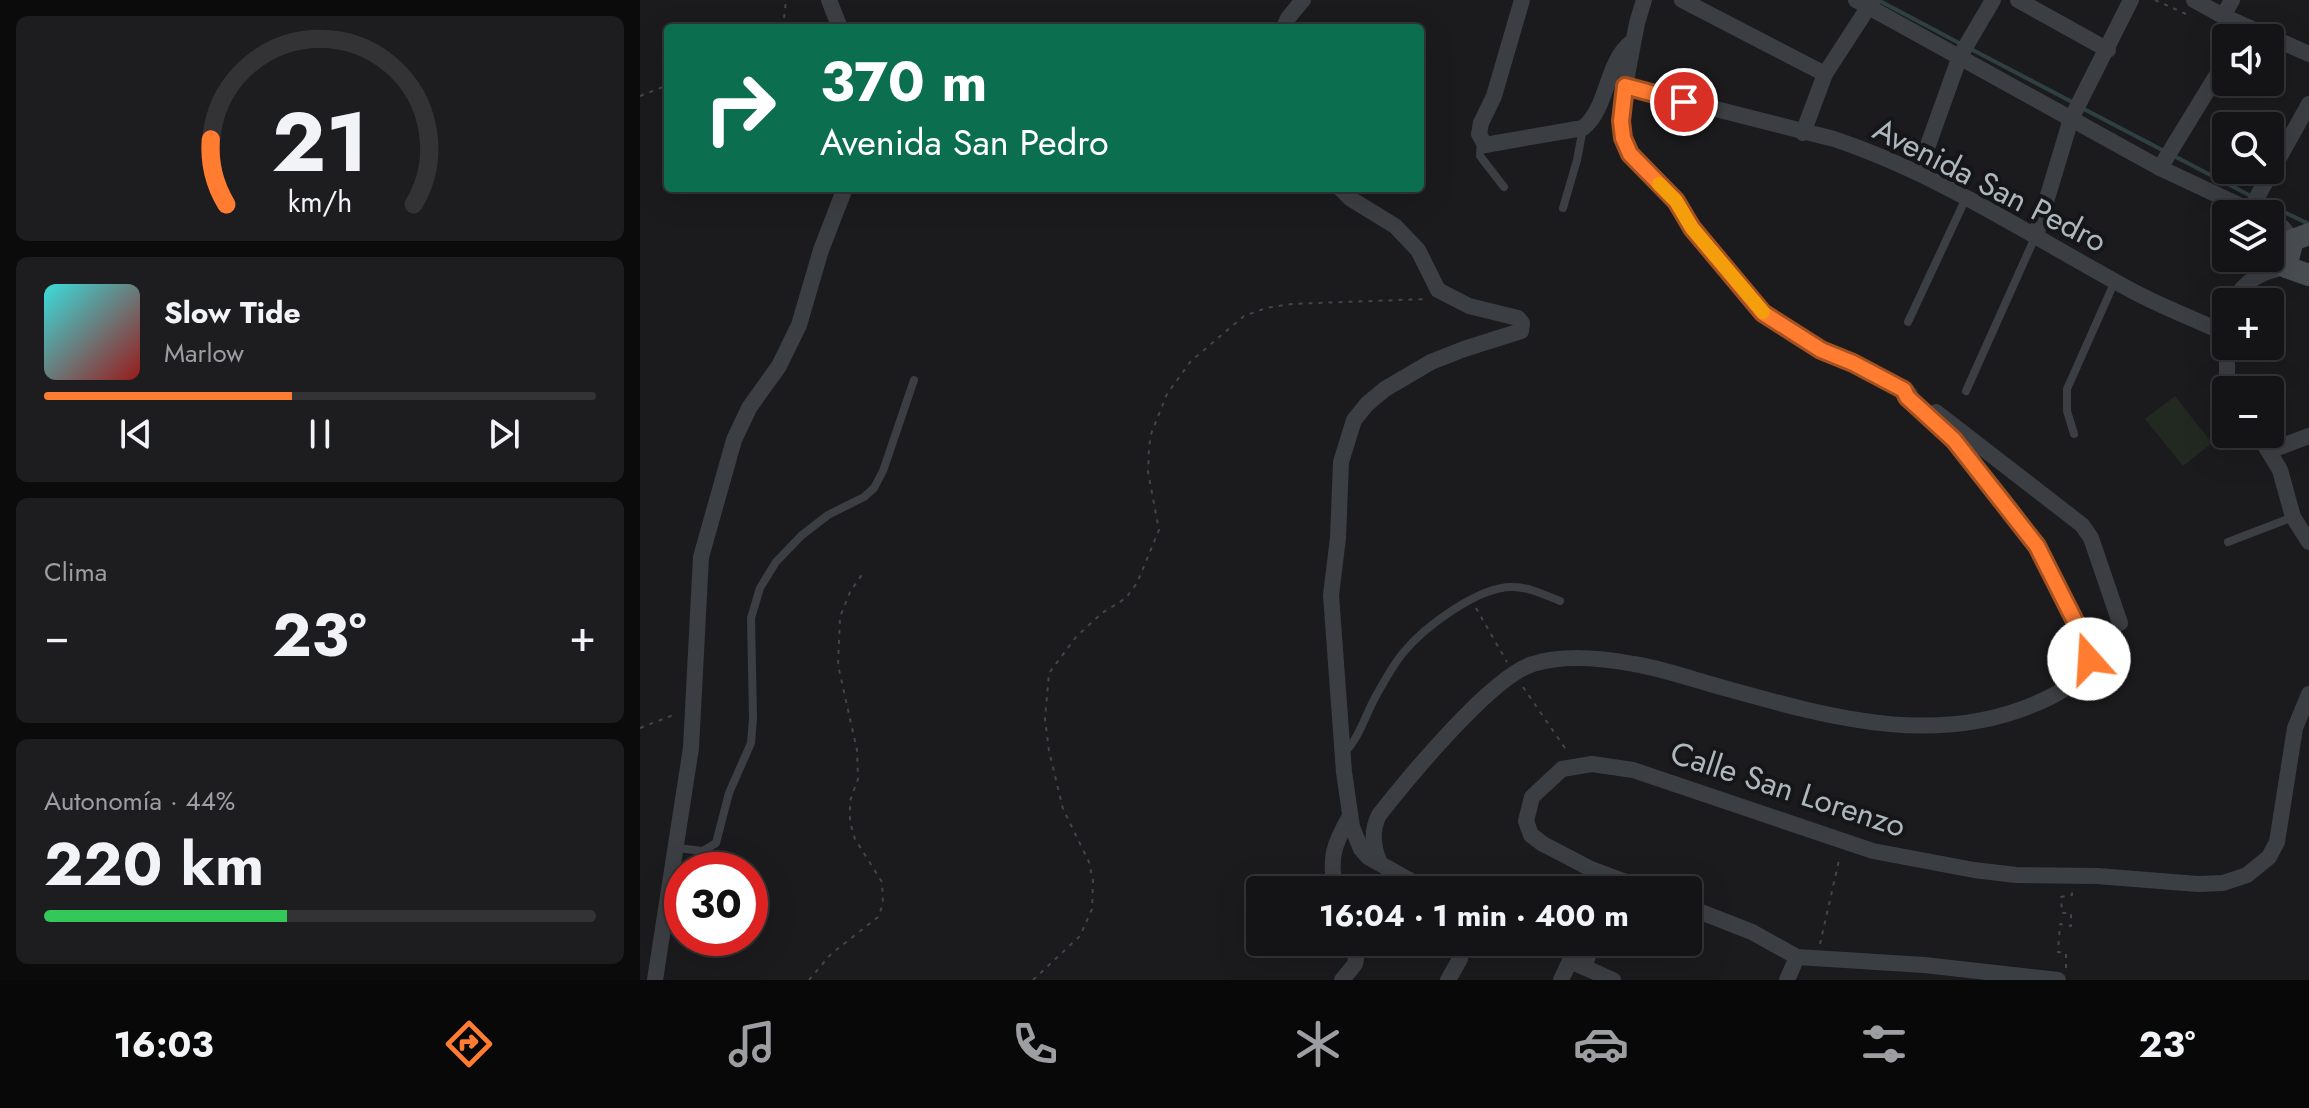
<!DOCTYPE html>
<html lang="es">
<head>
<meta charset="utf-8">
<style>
  :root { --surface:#141416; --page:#1d1d1f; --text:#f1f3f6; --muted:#9d9ea1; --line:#333335; --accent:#ff7c31 }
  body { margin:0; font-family:Jost,sans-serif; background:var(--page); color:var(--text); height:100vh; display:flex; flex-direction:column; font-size:30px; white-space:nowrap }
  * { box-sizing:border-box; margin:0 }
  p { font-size:26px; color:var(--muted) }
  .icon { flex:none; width:44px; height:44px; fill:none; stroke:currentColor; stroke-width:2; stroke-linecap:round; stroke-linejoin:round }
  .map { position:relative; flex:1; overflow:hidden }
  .side { display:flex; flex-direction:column; gap:16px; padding:16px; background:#0b0b0c; width:640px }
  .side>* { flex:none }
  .guide { position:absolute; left:24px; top:24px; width:760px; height:168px; border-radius:8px; box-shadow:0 8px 32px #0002,0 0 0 2px var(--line); background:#0b6e4f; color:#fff; overflow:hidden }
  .controls { position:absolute; left:1572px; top:24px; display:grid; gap:16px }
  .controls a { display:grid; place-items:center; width:72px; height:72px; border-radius:8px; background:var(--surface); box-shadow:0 8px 32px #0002,0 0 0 2px var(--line); font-size:40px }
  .speed { position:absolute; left:24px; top:852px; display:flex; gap:16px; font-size:40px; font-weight:700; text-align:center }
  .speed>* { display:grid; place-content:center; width:104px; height:104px; border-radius:50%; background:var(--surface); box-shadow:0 8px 32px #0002,0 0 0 2px var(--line); line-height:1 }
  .speed .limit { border:12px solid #d22; background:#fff; color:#111 }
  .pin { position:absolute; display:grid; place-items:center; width:68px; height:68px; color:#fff; margin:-34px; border:4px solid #fff; border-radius:50%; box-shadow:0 2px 8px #0007 }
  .me { position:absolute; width:88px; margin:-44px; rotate:341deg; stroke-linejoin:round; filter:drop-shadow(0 0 6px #0008) }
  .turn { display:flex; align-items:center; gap:28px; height:168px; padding:0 24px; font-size:36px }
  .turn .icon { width:104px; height:104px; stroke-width:2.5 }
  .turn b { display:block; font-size:56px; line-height:68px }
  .big { font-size:60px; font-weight:700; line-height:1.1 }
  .side .tile { flex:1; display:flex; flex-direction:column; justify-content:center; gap:12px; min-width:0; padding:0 28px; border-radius:12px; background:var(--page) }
  .side .dial { align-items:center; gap:0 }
  .dial svg { height:208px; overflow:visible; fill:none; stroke:var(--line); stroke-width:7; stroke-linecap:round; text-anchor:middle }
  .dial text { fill:var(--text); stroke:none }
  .song { display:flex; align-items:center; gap:24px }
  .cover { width:96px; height:96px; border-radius:12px; background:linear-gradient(135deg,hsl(180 70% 55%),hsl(0 70% 35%)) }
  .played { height:8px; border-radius:4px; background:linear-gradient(90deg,var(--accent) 45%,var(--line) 45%) }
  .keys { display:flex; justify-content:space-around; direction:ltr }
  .heat { display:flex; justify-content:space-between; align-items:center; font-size:44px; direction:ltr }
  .charge { height:12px; border-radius:6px; background:linear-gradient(90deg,#34c759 44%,var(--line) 0) }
  .trip { position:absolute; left:606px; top:876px; width:456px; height:80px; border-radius:8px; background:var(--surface); box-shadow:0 8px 32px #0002,0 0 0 2px var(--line); font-weight:700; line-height:80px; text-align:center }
  .tab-bar { display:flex; height:128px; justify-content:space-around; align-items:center; background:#080809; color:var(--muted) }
  .tab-bar .icon { width:56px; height:56px }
  .tab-bar .selected { color:var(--accent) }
  .tab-bar b { font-size:36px; color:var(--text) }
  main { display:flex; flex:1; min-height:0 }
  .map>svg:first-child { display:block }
  .green { fill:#212920 }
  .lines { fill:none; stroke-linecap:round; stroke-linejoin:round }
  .stream { stroke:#2f4043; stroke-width:4 }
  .path { stroke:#41464a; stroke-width:2; stroke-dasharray:4 6; stroke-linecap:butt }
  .lane { stroke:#3b3f43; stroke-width:8 }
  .street { stroke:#3b3f43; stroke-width:16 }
  .secondary { stroke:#494e53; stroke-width:22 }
  .route-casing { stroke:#a65120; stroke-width:20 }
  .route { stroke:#ff7c31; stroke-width:14 }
  .slow { stroke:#f59e0b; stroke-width:14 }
  .labels { text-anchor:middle; stroke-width:8; stroke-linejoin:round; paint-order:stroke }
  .street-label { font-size:32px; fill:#acb7be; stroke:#161618 }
</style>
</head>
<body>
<main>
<section class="side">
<div class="tile dial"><svg viewBox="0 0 100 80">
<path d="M14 69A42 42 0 1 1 86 69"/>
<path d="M14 69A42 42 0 0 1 8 44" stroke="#ff7c31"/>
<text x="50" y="56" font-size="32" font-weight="700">21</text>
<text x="50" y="72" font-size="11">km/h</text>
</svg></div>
<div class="tile">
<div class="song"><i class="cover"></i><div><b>Slow Tide</b><p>Marlow</p></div></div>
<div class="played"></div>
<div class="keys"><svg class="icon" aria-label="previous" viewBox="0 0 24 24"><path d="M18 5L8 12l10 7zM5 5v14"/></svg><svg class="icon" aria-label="pause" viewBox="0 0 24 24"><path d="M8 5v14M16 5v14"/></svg><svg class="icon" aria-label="next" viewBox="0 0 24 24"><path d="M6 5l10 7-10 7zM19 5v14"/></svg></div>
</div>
<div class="tile"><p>Clima</p>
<div class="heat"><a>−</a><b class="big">23°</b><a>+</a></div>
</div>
<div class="tile"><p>Autonomía · 44%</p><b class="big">220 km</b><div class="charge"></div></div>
</section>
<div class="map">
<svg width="1669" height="980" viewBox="0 0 1669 980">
  <rect width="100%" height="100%" fill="#1b1b1d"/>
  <polygon class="green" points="1535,396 1572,443 1543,466 1505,419"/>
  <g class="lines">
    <g class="stream">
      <polyline points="1238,0 1321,44"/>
      <polyline points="1329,48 1434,103"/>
      <polyline points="1442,108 1526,152"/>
      <polyline points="1534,156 1611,196"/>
      <polyline points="1619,200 1669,224"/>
    </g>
    <g class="path">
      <polyline points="1515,0 1546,14"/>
      <polyline points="143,28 146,0"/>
      <polyline points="0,96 28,85"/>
      <polyline points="836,608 867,662"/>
      <polyline points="883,687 927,751"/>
      <polyline points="0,728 36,714"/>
      <polyline points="883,942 917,956"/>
      <polyline points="1180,944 1200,856"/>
      <polyline points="1426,968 1426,953 1418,952 1420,924 1431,926 1431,913 1422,913 1421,897 1432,895 1432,890"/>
      <polyline points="169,980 191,954 238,917 243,904 242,882 215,839 210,822 210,801 218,779 217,750 198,665 200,617 210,592 223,573"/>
      <polyline points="393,980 440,936 452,909 453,881 449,862 423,809 409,751 405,719 409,673 436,637 462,613 486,598 497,583 519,530 508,472 509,448 511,434 527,394 551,361 604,316 626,308 651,304 786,299"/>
    </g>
    <g class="lane">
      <polyline points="841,142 840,156 864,187"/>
      <polyline points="923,208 937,160 943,128"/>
      <polyline points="1268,322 1326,198"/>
      <polyline points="1326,391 1396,235"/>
      <polyline points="1434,434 1427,411 1427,389 1475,281"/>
      <polyline points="1588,542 1653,517"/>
      <path d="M704,753C719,739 726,713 737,694C745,680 753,665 763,653C784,627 839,586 873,587C889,587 905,595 920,601"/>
      <polyline points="37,848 63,851 76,843 89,793 111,743 113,718 111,618 120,588 136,562 162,535 188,515 224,497 234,488 243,471 274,380"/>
    </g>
    <g class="street">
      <polyline points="189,0 200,28"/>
      <path d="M882,0L854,96L841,123L839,134L845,145L943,128C969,107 965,62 992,42"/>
      <polyline points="1004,0 997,23 982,102 983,138 990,154 1036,201 1052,228 1123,313 1181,350 1213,363 1270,394"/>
      <polyline points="1042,0 1185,74"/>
      <polyline points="1216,0 1520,168 1618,214"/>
      <polyline points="1378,0 1468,50"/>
      <polyline points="1554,0 1583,16 1669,54"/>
      <polyline points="1583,16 1592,0"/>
      <polyline points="644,28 648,18 663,0"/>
      <path d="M985,86L1194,139C1299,174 1391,236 1487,288C1519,306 1553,318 1586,334"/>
      <polyline points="1163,133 1185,74 1233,0"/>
      <polyline points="1520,168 1586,60"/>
      <polyline points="1278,173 1320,56 1353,0"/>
      <polyline points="700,188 711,199 755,226 778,250 798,290 829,306 878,318 882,323 881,331 824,349 791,362 745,389 727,404 714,420 701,462 698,538 691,595 704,772 712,827 721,849 728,857 787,890"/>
      <polyline points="1614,212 1616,199 1669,104"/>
      <polyline points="1630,221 1642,227 1653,240"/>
      <polyline points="1396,235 1431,119 1491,0"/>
      <path d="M1593,302C1605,280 1622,271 1646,267"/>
      <polyline points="1587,346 1587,381 1590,390"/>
      <polyline points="1296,412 1442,525 1451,538 1480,623"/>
      <polyline points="1618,434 1640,470 1653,517 1669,542"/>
      <polyline points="1629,451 1669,436"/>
      <path d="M740,863C732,846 731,831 739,815C768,778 852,676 893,664C924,654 962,658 994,664C1020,668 1045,677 1070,684C1182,715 1299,753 1410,697C1455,675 1453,659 1433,617C1422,593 1411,569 1397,547C1362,490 1315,442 1267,397L1264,390"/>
      <path d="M695,890C689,857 694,844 710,816"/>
      <polyline points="1007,890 951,869 903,844 891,835 886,821 892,797 922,769 952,764 993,770 1233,851 1334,870 1376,875 1457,876 1558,884 1583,883 1607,875 1629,857 1637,842 1655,728 1669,694"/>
      <polyline points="1048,907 1112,932 1157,957 1284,965 1418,980"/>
      <polyline points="944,967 953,942"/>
      <polyline points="15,980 51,748 61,557 94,440 109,408 139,366 159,325 181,250 205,188"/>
      <polyline points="702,980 715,964 719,942"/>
      <polyline points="808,980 820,959 821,942"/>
      <polyline points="921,980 930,961 973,980"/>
      <polyline points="1147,980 1157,957"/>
    </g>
    <polyline class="secondary" points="1669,234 1653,240 1646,267 1669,275"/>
  </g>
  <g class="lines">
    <defs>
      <polyline id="route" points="1044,102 985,86 981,121 983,138 990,154 1036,201 1052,228 1123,313 1181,350 1213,363 1264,390 1267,397 1314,440 1397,546 1444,639 1449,659"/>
    </defs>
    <use href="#route" class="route-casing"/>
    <use href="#route" class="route"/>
    <polyline class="slow" points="1019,184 1036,201 1052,228 1123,312"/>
  </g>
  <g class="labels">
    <g class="street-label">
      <text transform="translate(1350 185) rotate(27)" y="11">Avenida San Pedro</text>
      <text transform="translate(1148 789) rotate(18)" y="11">Calle San Lorenzo</text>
    </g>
  </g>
</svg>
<div class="controls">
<a><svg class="icon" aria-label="sound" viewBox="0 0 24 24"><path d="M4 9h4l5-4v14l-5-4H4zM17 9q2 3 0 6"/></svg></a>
<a><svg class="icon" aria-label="search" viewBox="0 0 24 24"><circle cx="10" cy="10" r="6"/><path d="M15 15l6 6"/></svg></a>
<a><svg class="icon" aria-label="layers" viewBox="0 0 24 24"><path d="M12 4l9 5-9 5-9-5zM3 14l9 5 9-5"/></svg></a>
<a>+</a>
<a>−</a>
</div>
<div class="speed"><div class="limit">30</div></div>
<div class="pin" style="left:1044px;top:102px;background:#d93025"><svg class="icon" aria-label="arrive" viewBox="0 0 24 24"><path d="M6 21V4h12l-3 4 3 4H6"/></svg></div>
<svg class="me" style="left:1449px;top:659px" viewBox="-20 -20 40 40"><circle r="19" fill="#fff"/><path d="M0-13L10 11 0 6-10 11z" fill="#ff7c31"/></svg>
<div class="trip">16:04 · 1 min · 400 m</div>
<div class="guide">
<div class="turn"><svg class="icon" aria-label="right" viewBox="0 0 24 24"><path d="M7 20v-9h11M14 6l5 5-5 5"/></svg><div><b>370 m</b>Avenida San Pedro</div></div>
</div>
</div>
</main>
<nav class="tab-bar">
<b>16:03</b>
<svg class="icon selected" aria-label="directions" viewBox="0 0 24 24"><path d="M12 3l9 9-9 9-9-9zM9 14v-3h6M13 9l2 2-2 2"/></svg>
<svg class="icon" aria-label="music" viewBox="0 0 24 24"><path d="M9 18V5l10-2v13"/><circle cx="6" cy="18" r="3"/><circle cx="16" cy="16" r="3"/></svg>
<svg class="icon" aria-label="phone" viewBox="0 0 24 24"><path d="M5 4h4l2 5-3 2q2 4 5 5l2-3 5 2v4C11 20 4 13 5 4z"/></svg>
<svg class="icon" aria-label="climate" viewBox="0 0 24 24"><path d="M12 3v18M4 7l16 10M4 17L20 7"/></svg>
<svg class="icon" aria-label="car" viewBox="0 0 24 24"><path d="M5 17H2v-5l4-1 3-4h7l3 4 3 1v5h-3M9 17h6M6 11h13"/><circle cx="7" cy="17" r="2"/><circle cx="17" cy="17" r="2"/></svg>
<svg class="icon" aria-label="filters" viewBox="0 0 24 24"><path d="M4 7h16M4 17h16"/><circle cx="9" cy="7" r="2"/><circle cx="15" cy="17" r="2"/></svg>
<b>23°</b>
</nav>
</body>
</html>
